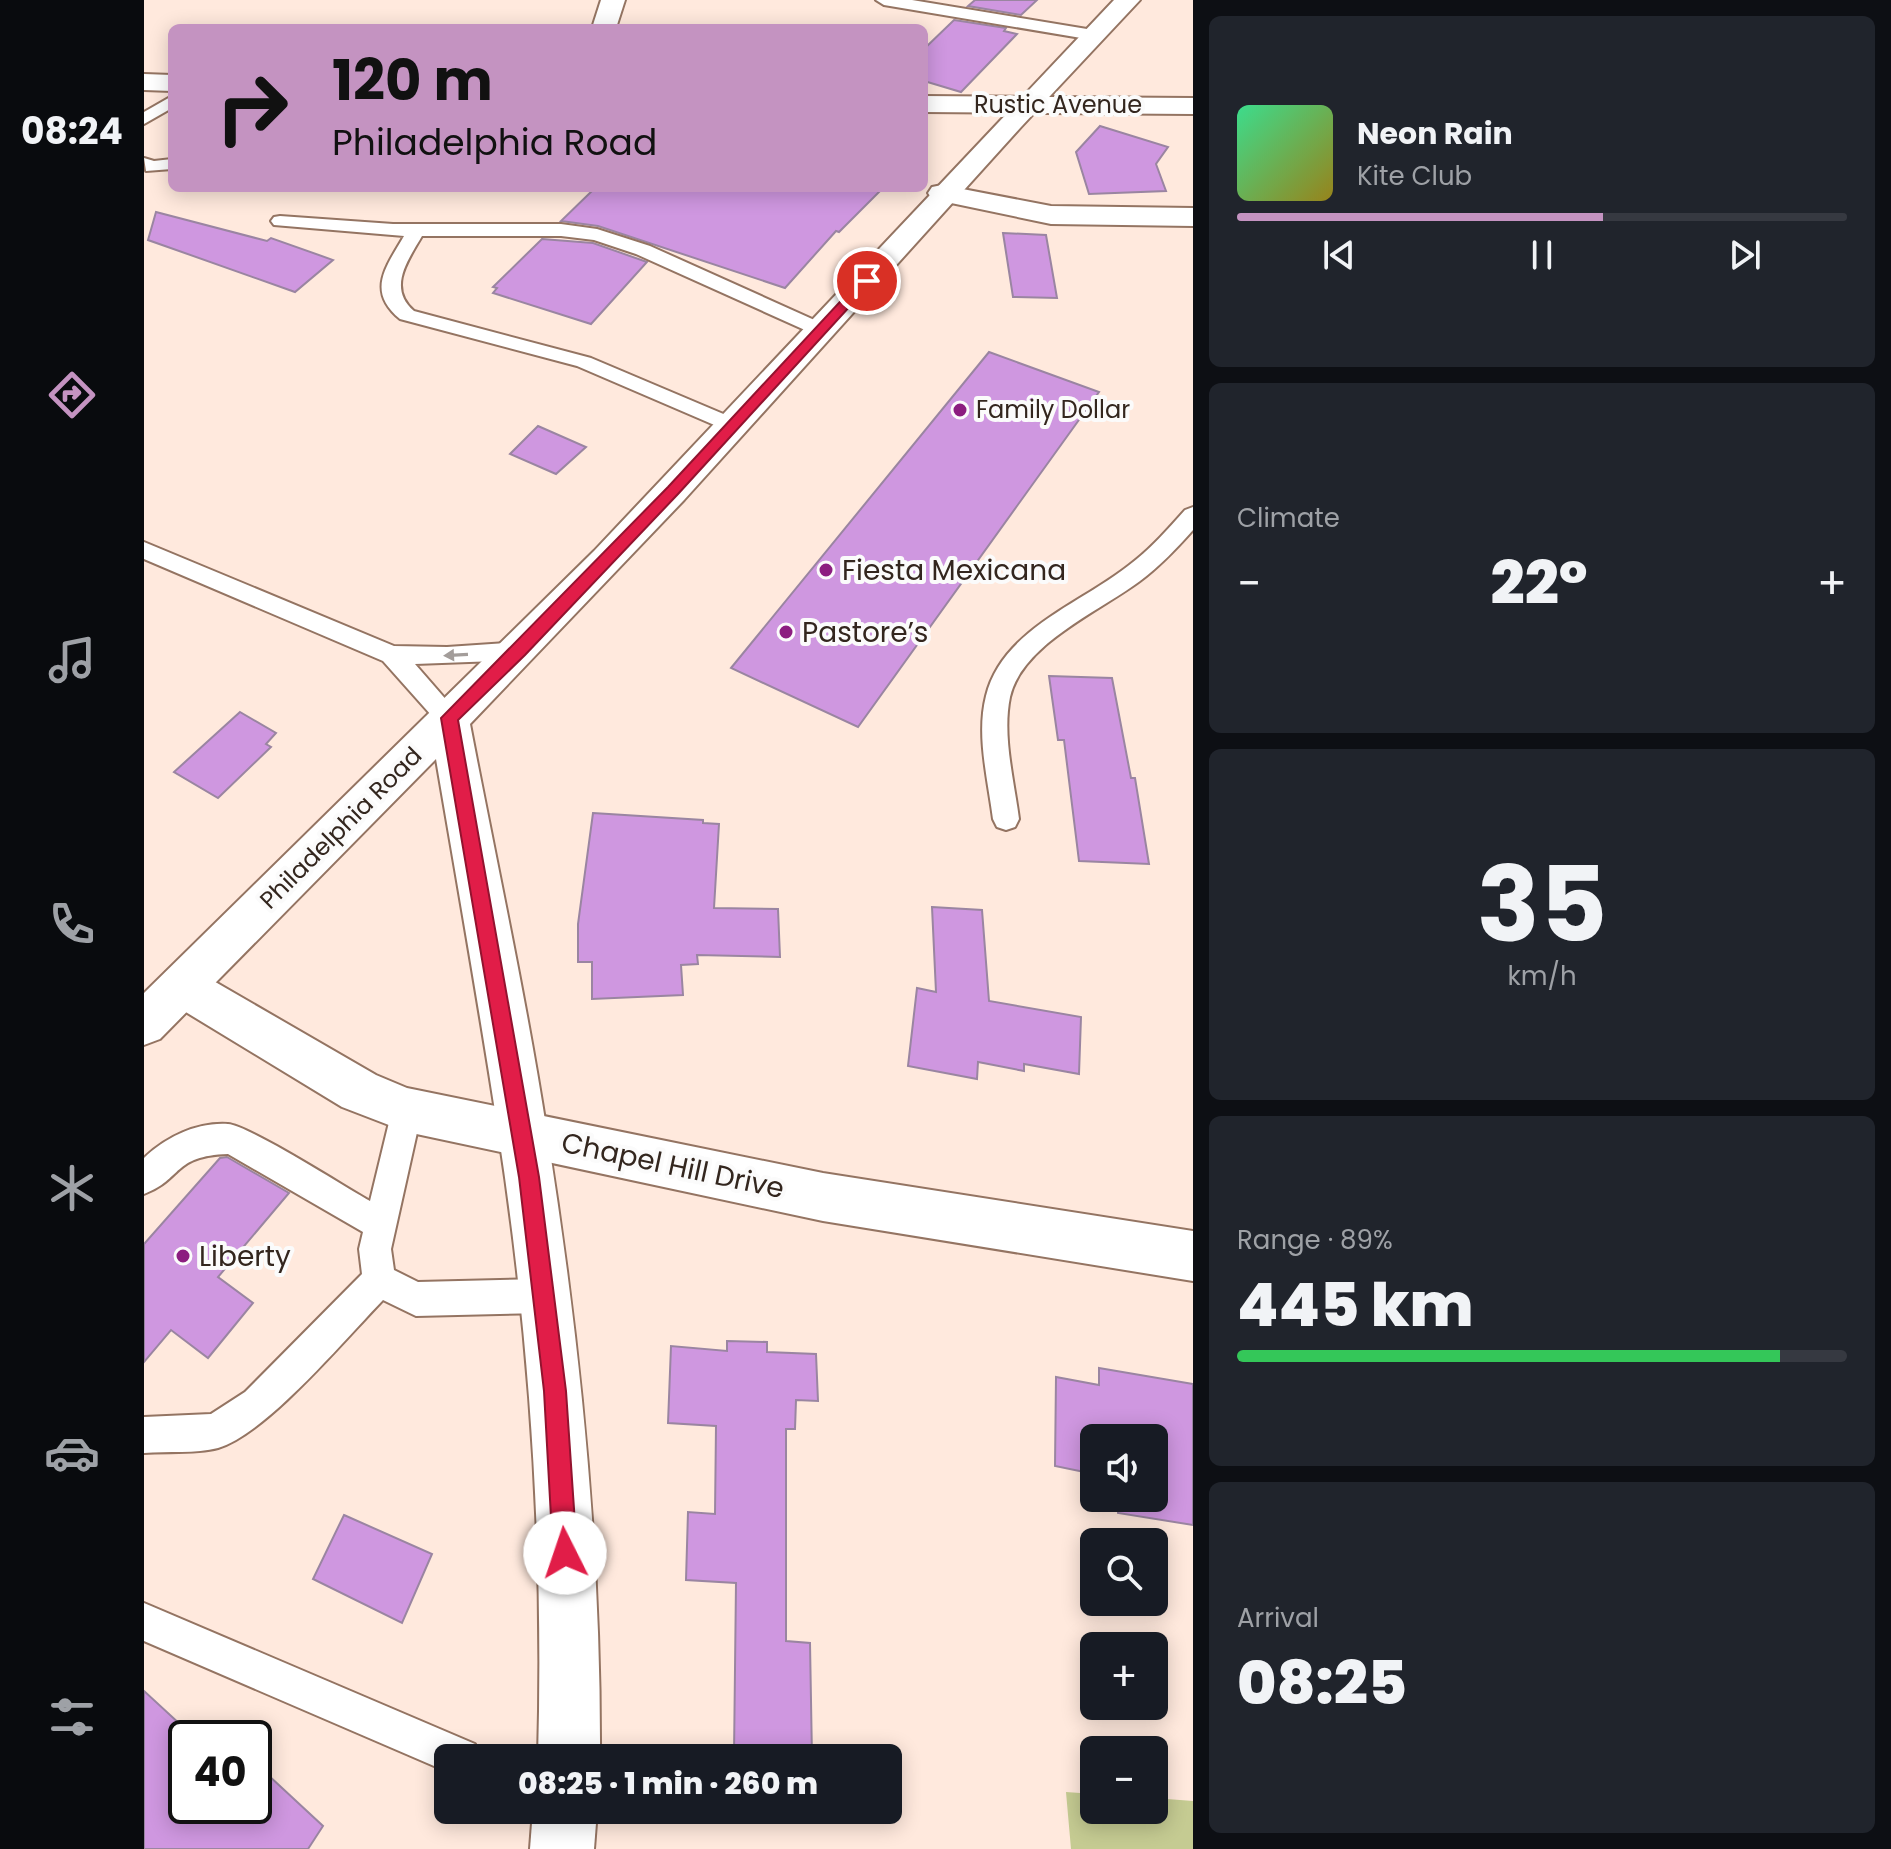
<!DOCTYPE html>
<html lang="en">
<head>
<meta charset="utf-8">
<style>
  :root { --surface:#171b24; --page:#20242c; --text:#f1f3f6; --muted:#9ea1a6; --line:#363941; --accent:#c493c1 }
  body { margin:0; font-family:Poppins,sans-serif; background:var(--page); color:var(--text); height:100vh; display:flex; flex-direction:column; font-size:30px; white-space:nowrap }
  * { box-sizing:border-box; margin:0 }
  p { font-size:26px; color:var(--muted) }
  .icon { flex:none; width:44px; height:44px; fill:none; stroke:currentColor; stroke-width:2; stroke-linecap:round; stroke-linejoin:round }
  .map { position:relative; flex:1; overflow:hidden }
  .details { display:flex; flex-direction:column; gap:16px; padding:16px; background:#0d0f14; width:698px }
  .details>* { flex:none }
  .banner { position:absolute; left:24px; top:24px; width:760px; height:168px; border-radius:12px; box-shadow:0 4px 20px #0003; background:#c493c1; color:#111; overflow:hidden }
  .tools { position:absolute; left:936px; top:1424px; display:grid; gap:16px }
  .tools a { display:grid; place-items:center; width:88px; height:88px; border-radius:12px; background:var(--surface); box-shadow:0 4px 20px #0003; font-size:40px }
  .speed { position:absolute; left:24px; top:1720px; display:flex; gap:16px; font-size:40px; font-weight:700; text-align:center }
  .speed>* { display:grid; place-content:center; width:104px; height:104px; border-radius:50%; background:var(--surface); box-shadow:0 4px 20px #0003; line-height:1 }
  .speed .limit { border:4px solid #111; border-radius:12px; background:#fff; color:#111 }
  .pin { position:absolute; display:grid; place-items:center; width:68px; height:68px; color:#fff; margin:-34px; border:4px solid #fff; border-radius:50%; box-shadow:0 2px 8px #0007 }
  .me { position:absolute; width:88px; margin:-44px; rotate:356deg; stroke-linejoin:round; filter:drop-shadow(0 0 6px #0008) }
  .turn { display:flex; align-items:center; gap:28px; height:168px; padding:0 32px; font-size:36px }
  .turn .icon { width:104px; height:104px; stroke-width:2.5 }
  .turn b { display:block; font-size:56px; line-height:68px }
  .big { font-size:60px; font-weight:800; line-height:1.1 }
  .details .tile { flex:1; display:flex; flex-direction:column; justify-content:center; gap:12px; min-width:0; padding:0 28px; border-radius:12px; background:var(--page) }
  .details .dial { align-items:center; gap:0 }
  .dial b { font-size:104px; line-height:1 }
  .song { display:flex; align-items:center; gap:24px }
  .cover { width:96px; height:96px; border-radius:12px; background:linear-gradient(135deg,hsl(150 70% 55%),hsl(50 70% 35%)) }
  .played { height:8px; border-radius:4px; background:linear-gradient(90deg,var(--accent) 60%,var(--line) 60%) }
  .keys { display:flex; justify-content:space-around; direction:ltr }
  .heat { display:flex; justify-content:space-between; align-items:center; font-size:44px; direction:ltr }
  .charge { height:12px; border-radius:6px; background:linear-gradient(90deg,#34c759 89%,var(--line) 0) }
  .trip { position:absolute; left:290px; top:1744px; width:468px; height:80px; border-radius:12px; background:var(--surface); box-shadow:0 4px 20px #0003; font-weight:800; line-height:80px; text-align:center }
  main { display:flex; flex:1; min-height:0 }
  .tabs { display:flex; flex-direction:column; width:144px; justify-content:space-around; align-items:center; background:#090b0e; color:var(--muted) }
  .tabs .icon { width:56px; height:56px }
  .tabs .active { color:var(--accent) }
  .tabs b { font-size:36px; color:var(--text) }
  .map>svg:first-child { display:block }
  .green { fill:#c5cb92 }
  .building { fill:#cf97e0; stroke:#9a85a1; stroke-width:2 }
  .lines { fill:none; stroke-linecap:round; stroke-linejoin:round }
  .lane-casing { stroke:#947462; stroke-width:4 }
  .street-casing { stroke:#947462; stroke-width:4 }
  .secondary-casing { stroke:#947462; stroke-width:4 }
  .lane { fill:#fff; fill-rule:evenodd }
  .street { fill:#fff; fill-rule:evenodd }
  .secondary { fill:#fff; fill-rule:evenodd }
  .oneway { fill:#a39d9a }
  .route { fill:#e11d48; stroke:#92132f; stroke-width:2 }
  .poi-dot { fill:#8c1d80; stroke:#fbfbfb; stroke-width:3 }
  .labels { text-anchor:middle; stroke-width:8; stroke-linejoin:round; paint-order:stroke }
  .far-street-label { font-size:24px; fill:#33261e; stroke:#fbfbfb }
  .far-poi-label { font-size:24px; fill:#33261e; stroke:#fbfbfb; text-anchor:start }
  .poi-label { font-size:28px; fill:#33261e; stroke:#fbfbfb; text-anchor:start }
  .street-label { font-size:28px; fill:#33261e; stroke:#fbfbfb }
</style>
</head>
<body>
<main>
<nav class="tabs">
<b>08:24</b>
<svg class="icon active" aria-label="directions" viewBox="0 0 24 24"><path d="M12 3l9 9-9 9-9-9zM9 14v-3h6M13 9l2 2-2 2"/></svg>
<svg class="icon" aria-label="music" viewBox="0 0 24 24"><path d="M9 18V5l10-2v13"/><circle cx="6" cy="18" r="3"/><circle cx="16" cy="16" r="3"/></svg>
<svg class="icon" aria-label="phone" viewBox="0 0 24 24"><path d="M5 4h4l2 5-3 2q2 4 5 5l2-3 5 2v4C11 20 4 13 5 4z"/></svg>
<svg class="icon" aria-label="climate" viewBox="0 0 24 24"><path d="M12 3v18M4 7l16 10M4 17L20 7"/></svg>
<svg class="icon" aria-label="car" viewBox="0 0 24 24"><path d="M5 17H2v-5l4-1 3-4h7l3 4 3 1v5h-3M9 17h6M6 11h13"/><circle cx="7" cy="17" r="2"/><circle cx="17" cy="17" r="2"/></svg>
<svg class="icon" aria-label="filters" viewBox="0 0 24 24"><path d="M4 7h16M4 17h16"/><circle cx="9" cy="7" r="2"/><circle cx="15" cy="17" r="2"/></svg>
</nav>
<div class="map">
<svg width="1049" height="1849" viewBox="0 0 1049 1849">
  <rect width="100%" height="100%" fill="#ffe9dd"/>
  <polygon class="green" points="922,1792 950,1794 950,1810 1010,1810 1010,1798 1049,1801 1049,1849 927,1849"/>
  <g class="building">
    <polygon points="831,0 893,0 877,15 824,6"/>
    <polygon points="810,20 862,28 860,31 873,34 817,92 780,81 780,49"/>
    <polygon points="956,126 1024,147 1012,164 1022,191 945,194 932,152"/>
    <polygon points="451,188 739,188 695,232 692,231 641,288 454,226 417,221"/>
    <polygon points="12,212 123,241 127,238 189,260 151,292 4,240"/>
    <polygon points="859,233 902,235 913,298 869,297"/>
    <polygon points="398,239 449,243 503,262 447,324 349,293 353,288 349,287"/>
    <polygon points="845,352 955,392 714,727 587,668"/>
    <polygon points="394,426 442,447 412,474 366,454"/>
    <polygon points="905,676 968,678 987,778 991,778 1005,864 935,861 920,740 914,740"/>
    <polygon points="96,712 132,733 122,744 127,747 74,798 30,772"/>
    <polygon points="449,813 559,820 559,823 575,824 570,908 634,909 636,957 553,955 554,964 537,965 539,995 448,999 448,962 434,962 434,924"/>
    <polygon points="788,907 838,910 845,1001 937,1017 935,1074 880,1064 880,1071 834,1062 833,1079 764,1066 773,988 792,992"/>
    <polygon points="83,1157 145,1193 74,1277 109,1303 64,1358 27,1330 0,1362 0,1244 76,1158"/>
    <polygon points="583,1341 623,1342 623,1352 672,1354 674,1401 652,1400 651,1429 642,1429 642,1641 666,1643 668,1758 590,1755 592,1583 542,1580 544,1512 571,1514 572,1426 524,1423 527,1346 583,1351"/>
    <polygon points="955,1368 1049,1384 1049,1525 974,1513 974,1498 1010,1498 1010,1438 950,1438 950,1474 911,1466 912,1377 955,1385"/>
    <polygon points="200,1515 288,1554 258,1623 169,1579"/>
    <polygon points="0,1691 51,1738 42,1738 42,1806 110,1806 110,1793 123,1774 179,1826 164,1849 0,1849"/>
  </g>
  <g class="lines">
    <defs>
      <g id="lane">
        <polygon points="732,0 768,0 949,30 957,35 949,40 740,5"/>
        <polygon points="28,96 28,108 0,124 0,112"/>
        <polygon points="0,158 10,161 28,159 28,169 2,171"/>
        <path d="M136,216L249,224H417L453,229L506,246L686,327L689,331L686,335H672L492,254L450,240L417,236H278C264,260 243,288 270,311L447,358L596,421L600,426L596,431L589,433L433,366L256,319C222,291 242,267 260,236L130,225L127,221L130,217Z"/>
        <path d="M1049,507V530C1033,548 1016,566 996,581C956,611 878,644 866,697C858,736 870,780 875,819L871,827L862,830L853,827L849,819C844,780 832,735 842,696C858,630 936,604 984,566C1006,550 1023,530 1041,510Z"/>
        <polygon points="0,542 250,646 303,647 376,642 385,645 388,651 385,657 376,660 271,664 318,718 314,725 305,728 296,725 239,661 0,559"/>
        <path d="M263,1096L274,1100L278,1110L247,1249L250,1270L274,1282L400,1279L412,1284L417,1296L412,1308L400,1313L272,1316L239,1300C202,1338 122,1434 74,1448C52,1454 23,1451 0,1453V1417L67,1414L101,1392L218,1274L215,1249L219,1232L84,1154C28,1156 39,1179 0,1194V1158C22,1137 53,1122 84,1124C106,1126 201,1187 226,1201L248,1110L252,1100Z"/>
        <polygon points="0,1603 331,1744 337,1758 304,1758 304,1772 0,1641"/>
      </g>
      <g id="street">
        <polygon points="457,0 481,0 472,28 448,28"/>
        <polygon points="0,74 28,75 28,91 0,90"/>
        <polygon points="780,96 1049,98 1049,114 780,112"/>
        <polygon points="798,185 907,206 1049,208 1049,226 907,224 788,199 784,193 788,187"/>
        <polygon points="38,966 54,972 232,1075 263,1088 679,1173 1049,1231 1049,1281 679,1221 263,1132 198,1107 22,1000 15,986 22,972"/>
      </g>
      <g id="secondary">
        <path d="M970,0H996L877,127L540,500L326,724C352,860 382,997 403,1133C436,1340 457,1549 456,1758H394C400,1549 386,1337 354,1130C335,1006 313,882 292,759L16,1039L0,1045V993L450,551Z"/>
        <polygon points="389,1810 453,1810 450,1849 386,1849"/>
      </g>
    </defs>
    <use href="#lane" class="lane-casing"/>
    <use href="#street" class="street-casing"/>
    <use href="#secondary" class="secondary-casing"/>
    <use href="#lane" class="lane"/>
    <use href="#street" class="street"/>
    <use href="#secondary" class="secondary"/>
  </g>
  <defs><path id="oneway-solid" d="M-6-.8H1V-3.2L6.5 0L1 3.2V.8H-6Z" transform="scale(2)"/></defs>
  <use class="oneway" href="#oneway-solid" transform="translate(312 655) rotate(177)"/>
  <polygon class="route" points="718,278 729,281 534,494 381,655 314,720 395,1177 422,1391 433,1553 430,1562 421,1565 413,1562 409,1553 400,1391 375,1177 297,718 524,487"/>
  <g class="poi-dot">
    <circle cx="816" cy="410" r="8"/>
    <circle cx="682" cy="570" r="8"/>
    <circle cx="642" cy="632" r="8"/>
    <circle cx="39" cy="1256" r="8"/>
  </g>
  <g class="labels">
    <g class="far-street-label">
      <text x="914" y="113">Rustic Avenue</text>
      <text transform="translate(197 828) rotate(-45)" y="8">Philadelphia Road</text>
    </g>
    <g class="far-poi-label">
      <text x="832" y="418">Family Dollar</text>
    </g>
    <g class="poi-label">
      <text x="698" y="580">Fiesta Mexicana</text>
      <text x="658" y="642">Pastore’s</text>
      <text x="55" y="1266">Liberty</text>
    </g>
    <g class="street-label">
      <text transform="translate(529 1165) rotate(12)" y="10">Chapel Hill Drive</text>
    </g>
  </g>
</svg>
<div class="tools">
<a><svg class="icon" aria-label="sound" viewBox="0 0 24 24"><path d="M4 9h4l5-4v14l-5-4H4zM17 9q2 3 0 6"/></svg></a>
<a><svg class="icon" aria-label="search" viewBox="0 0 24 24"><circle cx="10" cy="10" r="6"/><path d="M15 15l6 6"/></svg></a>
<a>+</a>
<a>−</a>
</div>
<div class="speed"><div class="limit">40</div></div>
<div class="pin" style="left:723px;top:281px;background:#d93025"><svg class="icon" aria-label="arrive" viewBox="0 0 24 24"><path d="M6 21V4h12l-3 4 3 4H6"/></svg></div>
<svg class="me" style="left:421px;top:1553px" viewBox="-20 -20 40 40"><circle r="19" fill="#fff"/><path d="M0-13L10 11 0 6-10 11z" fill="#e11d48"/></svg>
<div class="trip">08:25 · 1 min · 260 m</div>
<div class="banner">
<div class="turn"><svg class="icon" aria-label="right" viewBox="0 0 24 24"><path d="M7 20v-9h11M14 6l5 5-5 5"/></svg><div><b>120 m</b>Philadelphia Road</div></div>
</div>
</div>
<section class="details">
<div class="tile">
<div class="song"><i class="cover"></i><div><b>Neon Rain</b><p>Kite Club</p></div></div>
<div class="played"></div>
<div class="keys"><svg class="icon" aria-label="previous" viewBox="0 0 24 24"><path d="M18 5L8 12l10 7zM5 5v14"/></svg><svg class="icon" aria-label="pause" viewBox="0 0 24 24"><path d="M8 5v14M16 5v14"/></svg><svg class="icon" aria-label="next" viewBox="0 0 24 24"><path d="M6 5l10 7-10 7zM19 5v14"/></svg></div>
</div>
<div class="tile"><p>Climate</p>
<div class="heat"><a>−</a><b class="big">22°</b><a>+</a></div>
</div>
<div class="tile dial"><b>35</b><p>km/h</p></div>
<div class="tile"><p>Range · 89%</p><b class="big">445 km</b><div class="charge"></div></div>
<div class="tile"><p>Arrival</p><b class="big">08:25</b></div>
</section>
</main>
</body>
</html>
